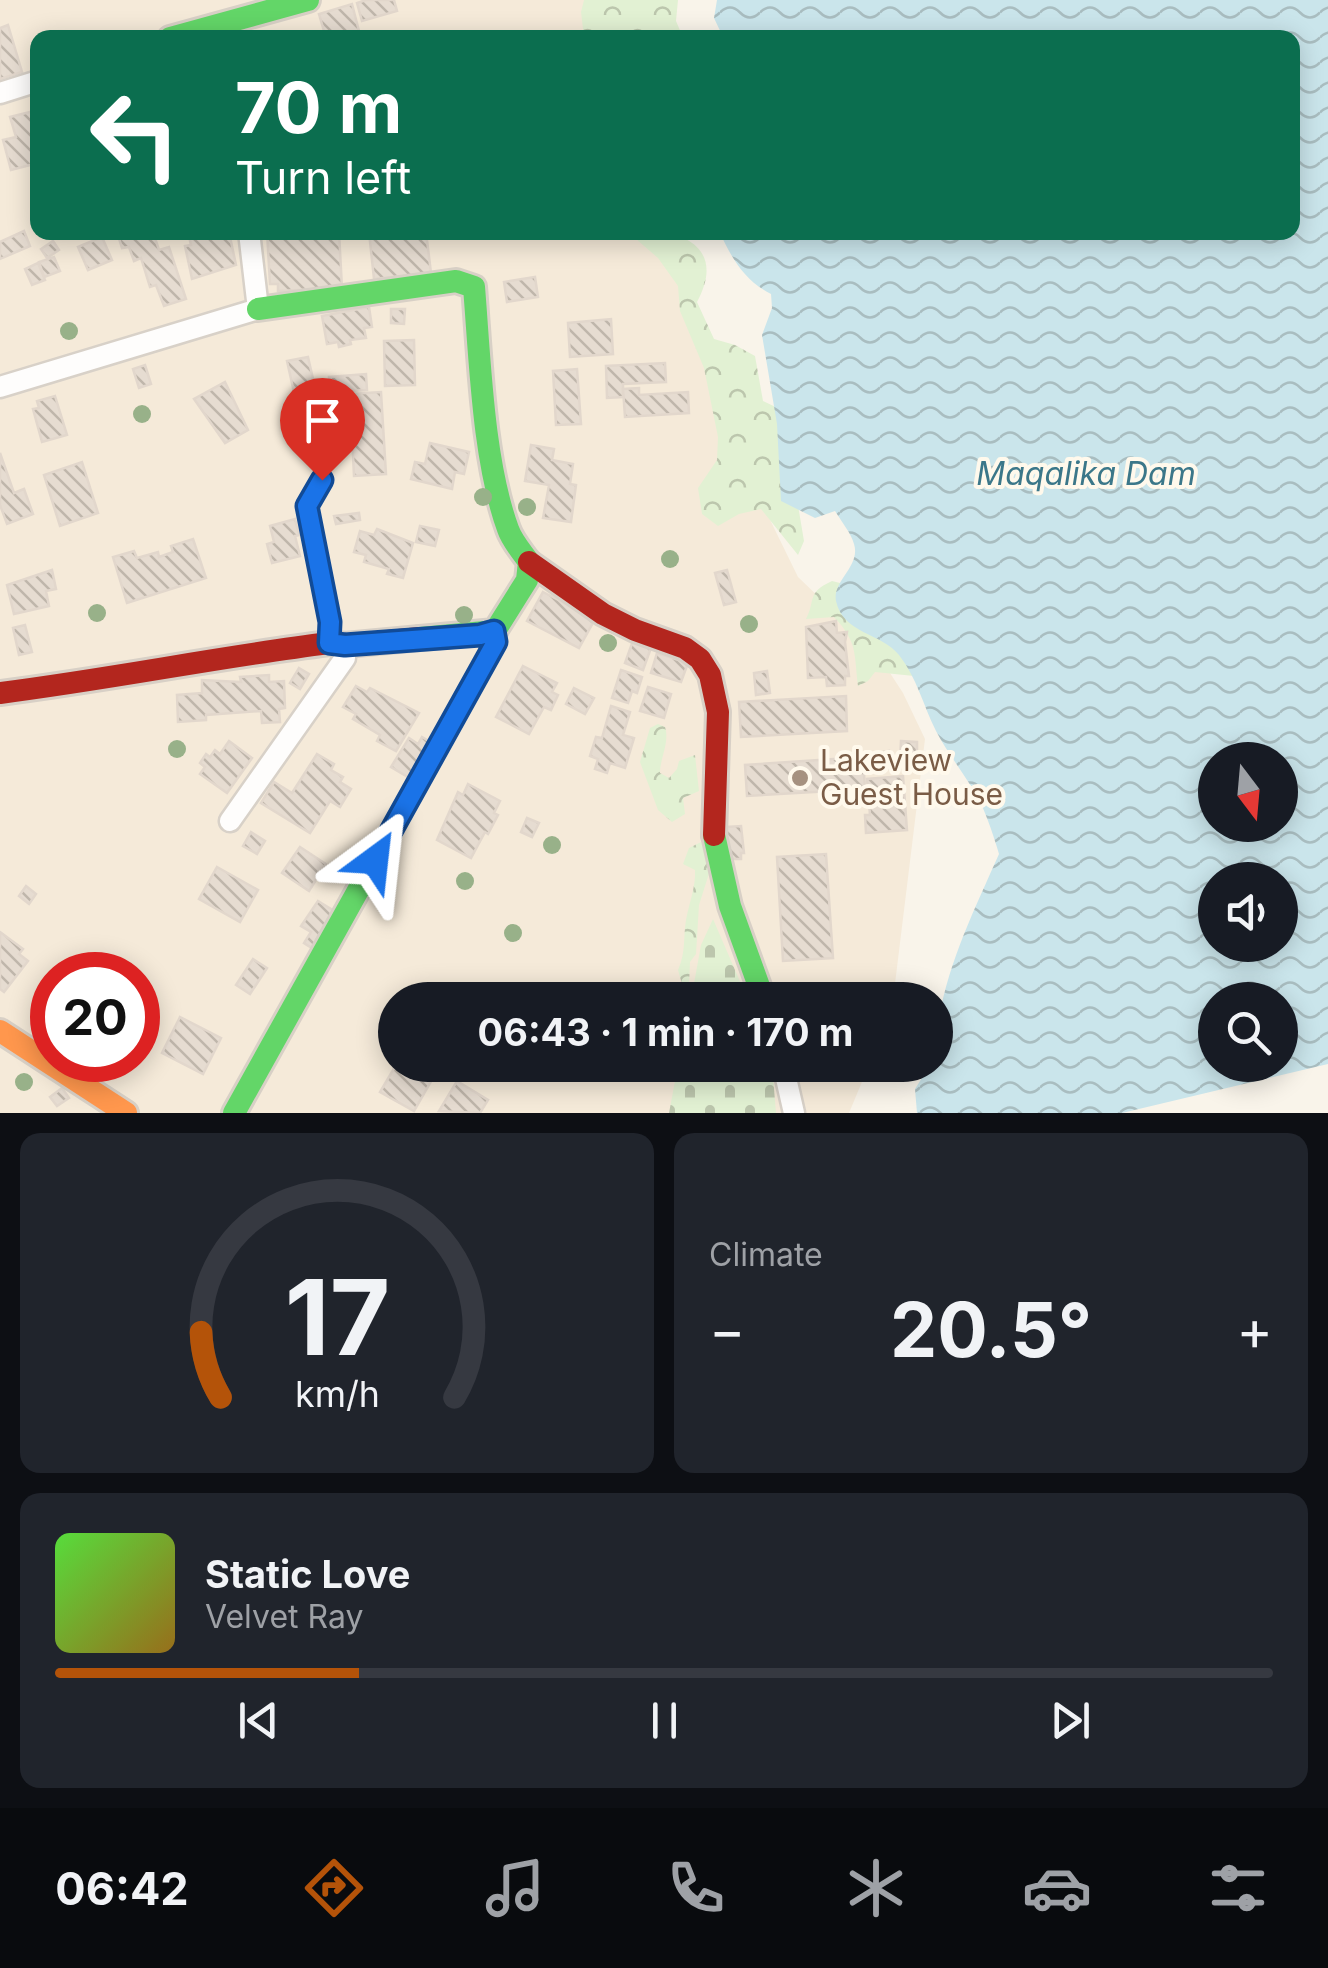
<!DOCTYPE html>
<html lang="en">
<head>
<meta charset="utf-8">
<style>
  :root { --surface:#171b24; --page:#20242c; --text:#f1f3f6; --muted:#9ea1a6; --line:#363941; --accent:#b45309 }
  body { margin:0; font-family:Inter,sans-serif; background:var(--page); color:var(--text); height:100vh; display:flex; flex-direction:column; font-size:38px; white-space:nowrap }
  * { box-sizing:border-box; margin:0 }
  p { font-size:32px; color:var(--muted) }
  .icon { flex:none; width:55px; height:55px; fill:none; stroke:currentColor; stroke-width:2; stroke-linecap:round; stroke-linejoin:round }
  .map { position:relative; height:1113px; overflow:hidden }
  .drawer { display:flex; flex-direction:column; gap:20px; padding:20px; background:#0d0f14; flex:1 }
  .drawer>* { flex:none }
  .hud { position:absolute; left:30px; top:30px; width:1270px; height:210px; border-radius:20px; box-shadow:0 5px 25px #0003; background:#0b6e4f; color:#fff; overflow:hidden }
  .needle { width:65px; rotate:164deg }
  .controls { position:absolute; left:1198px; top:742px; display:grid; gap:20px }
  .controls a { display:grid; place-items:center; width:100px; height:100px; border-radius:50%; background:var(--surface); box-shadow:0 5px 25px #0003; font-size:50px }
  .speed { position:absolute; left:30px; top:952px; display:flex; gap:20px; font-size:50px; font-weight:700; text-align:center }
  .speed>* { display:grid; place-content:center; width:130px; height:130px; border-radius:50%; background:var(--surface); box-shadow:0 5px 25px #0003; line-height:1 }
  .speed .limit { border:15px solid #d22; background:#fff; color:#111 }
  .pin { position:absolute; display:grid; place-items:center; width:85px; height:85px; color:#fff; margin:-102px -42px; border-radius:50% 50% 50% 0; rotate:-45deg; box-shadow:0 0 10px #0007 }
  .pin .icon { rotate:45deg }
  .me { position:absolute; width:110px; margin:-55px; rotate:30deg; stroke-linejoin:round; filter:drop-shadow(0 0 8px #0008) }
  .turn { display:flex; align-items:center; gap:35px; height:210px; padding:0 40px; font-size:45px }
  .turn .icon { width:130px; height:130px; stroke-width:2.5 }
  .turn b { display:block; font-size:70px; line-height:85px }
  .big { font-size:75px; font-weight:700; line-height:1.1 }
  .drawer .widget { flex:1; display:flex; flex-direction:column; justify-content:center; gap:15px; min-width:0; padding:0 35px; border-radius:20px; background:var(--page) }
  .drawer .dial { align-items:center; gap:0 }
  .dial svg { height:260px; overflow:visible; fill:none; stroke:var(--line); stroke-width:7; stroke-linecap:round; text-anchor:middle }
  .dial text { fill:var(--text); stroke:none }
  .song { display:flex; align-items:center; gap:30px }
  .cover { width:120px; height:120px; border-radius:15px; background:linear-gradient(135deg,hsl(110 70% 55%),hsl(40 70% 35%)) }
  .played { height:10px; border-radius:5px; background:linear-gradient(90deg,var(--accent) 25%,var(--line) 25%) }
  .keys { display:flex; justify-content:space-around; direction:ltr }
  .heat { display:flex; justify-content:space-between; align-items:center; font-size:55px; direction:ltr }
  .drawer .tiles { flex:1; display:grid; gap:20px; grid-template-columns:1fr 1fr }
  .widget:last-child { grid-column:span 2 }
  .trip { position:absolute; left:378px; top:982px; width:575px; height:100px; border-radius:50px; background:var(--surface); box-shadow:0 5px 25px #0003; font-weight:700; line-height:100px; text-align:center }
  .tab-bar { display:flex; height:160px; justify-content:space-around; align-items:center; background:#090b0e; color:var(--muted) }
  .tab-bar .icon { width:70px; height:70px }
  .tab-bar .on { color:var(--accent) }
  .tab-bar b { font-size:45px; color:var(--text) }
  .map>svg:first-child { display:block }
  .residential { fill:#f5ead9; fill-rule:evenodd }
  .forest { fill:url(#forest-crowns) }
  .cemetery { fill:url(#cemetery-stones) }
  .water { fill:url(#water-waves); fill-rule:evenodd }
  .building { fill:url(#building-back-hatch); stroke:#e2d7cc; stroke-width:2.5 }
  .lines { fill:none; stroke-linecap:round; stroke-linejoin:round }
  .lane-casing { stroke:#d8d1c8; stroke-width:15 }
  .street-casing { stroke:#d8d1c8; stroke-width:25 }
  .fast-casing { stroke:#d8d0c6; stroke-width:28 }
  .slow-casing { stroke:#d8d0c6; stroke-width:28 }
  .jam-casing { stroke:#d8d0c6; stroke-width:28 }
  .lane { stroke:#fefdfc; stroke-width:10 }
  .street { stroke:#fefdfc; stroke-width:20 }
  .fast { stroke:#63d668; stroke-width:22 }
  .slow { stroke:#ff974d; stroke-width:22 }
  .jam { stroke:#b3261e; stroke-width:22 }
  .tree { fill:#98b189 }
  .route-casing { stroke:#114b97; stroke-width:25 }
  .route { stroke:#1a73e8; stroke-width:18 }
  .poi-dot { fill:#a6917f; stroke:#fff9ec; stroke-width:4 }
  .labels { text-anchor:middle; stroke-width:8; stroke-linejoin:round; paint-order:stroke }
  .poi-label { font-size:30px; fill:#7a5c46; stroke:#fff9ec; text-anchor:start }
  .water-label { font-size:32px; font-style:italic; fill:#3b7789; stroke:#fff9ec }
</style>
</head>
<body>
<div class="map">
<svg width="1328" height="1113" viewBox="0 0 1328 1113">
  <defs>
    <pattern id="forest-crowns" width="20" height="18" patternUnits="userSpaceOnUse" patternTransform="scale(2.5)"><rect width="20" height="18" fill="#e2f1d3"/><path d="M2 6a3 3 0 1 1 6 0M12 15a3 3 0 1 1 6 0" fill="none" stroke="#bcc6ad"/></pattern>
    <pattern id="cemetery-stones" width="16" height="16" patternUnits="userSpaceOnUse" patternTransform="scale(2.5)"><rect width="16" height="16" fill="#e2f1d3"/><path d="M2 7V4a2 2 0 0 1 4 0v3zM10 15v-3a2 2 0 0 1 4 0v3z" fill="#bcc6ad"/></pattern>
    <pattern id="water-waves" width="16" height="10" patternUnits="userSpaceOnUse" patternTransform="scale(2.5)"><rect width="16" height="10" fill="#cae5eb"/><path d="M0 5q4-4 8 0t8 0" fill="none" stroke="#a9bdc0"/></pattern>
    <pattern id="building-back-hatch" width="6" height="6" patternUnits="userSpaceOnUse" patternTransform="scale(2.5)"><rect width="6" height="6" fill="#e6dcd1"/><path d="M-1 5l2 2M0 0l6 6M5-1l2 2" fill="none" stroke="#bfb6ab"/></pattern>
  </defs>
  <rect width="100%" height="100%" fill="#f9f4ea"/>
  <path class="residential" d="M0,0H623L611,37L38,38V232L653,233L669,251L753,485L798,577L877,653L903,693L925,739L893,1000H395V1065H869L849,1113H0ZM52,975H138V1060H52Z"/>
  <g class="forest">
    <polygon points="584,0 678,0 676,21 682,35 584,37 581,12"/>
    <path d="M667,232C707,242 716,267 697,302L714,339L735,345L755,356L763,401L782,410L804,541L798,555L761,509L739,514L718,526L702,514L698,488L717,460L718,437L704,368L680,311L678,286L658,258L636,239L616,233Z"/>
    <path d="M832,581L840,583L848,596L909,633L914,676L875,672L868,681L858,686C854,654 858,642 834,617L806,619C816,600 806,593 832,581Z"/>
    <path d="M658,724L665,727C670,742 660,758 660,773L669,778L677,769L679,761L695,755L699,791L683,798L685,814L672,822L658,810L640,762L650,728Z"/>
    <path d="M701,842L712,864L699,905L696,954L690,962L689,986L684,991L678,970C686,952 683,939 686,920C689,903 696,887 695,870L683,864L689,848Z"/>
  </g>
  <g class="cemetery">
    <polygon points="713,919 748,1000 691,1000 701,945"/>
    <polygon points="678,1065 772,1065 776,1113 669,1113"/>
  </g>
  <path class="water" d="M717,0H1328V1064L1122,1113H917L915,1089L930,1065H935C935,988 969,922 999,854C995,840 987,816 981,804C968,778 949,756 936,731C923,705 917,678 899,655C882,633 843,634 836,601C832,581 861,566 854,544C851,533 841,521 835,511L815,518L781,501L777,424L762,335L772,308L771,294C745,281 732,259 720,233L1292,232V38L723,37L714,18ZM1215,760H1280V825H1215ZM1215,880H1280V945H1215ZM1215,1000H1280V1065H1215Z"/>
  <g class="building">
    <polygon points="366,0 394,0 397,11 362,21 357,3"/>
    <polygon points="352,4 360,35 326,38 319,14"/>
    <polygon points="8,25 22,72 0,79 0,28"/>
    <polygon points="34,111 38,124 38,163 11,170 3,140 16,137 10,117"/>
    <polygon points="24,231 30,246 0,259 0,242"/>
    <polygon points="117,232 153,232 159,250 169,247 186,299 164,306 156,285 150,287 141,258 134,261 129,247 122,248"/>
    <polygon points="188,232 229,232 236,265 192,279 185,246 191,245"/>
    <polygon points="267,232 339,232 342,288 278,291 278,284 270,284"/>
    <polygon points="369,232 426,232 431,273 374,279"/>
    <polygon points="102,237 112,260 88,270 78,247"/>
    <polygon points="53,241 59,250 47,258 41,249"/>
    <polygon points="54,257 60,271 44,277 39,262"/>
    <polygon points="38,263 45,280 32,285 25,269"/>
    <polygon points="535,277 538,297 507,302 504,282"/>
    <polygon points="369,307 372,327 364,328 366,338 350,340 351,344 339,347 338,342 327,344 322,316"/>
    <polygon points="391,309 405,309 404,324 391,323"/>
    <polygon points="611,319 613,354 570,357 568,323"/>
    <polygon points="414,340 415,385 385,386 384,341"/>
    <polygon points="308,357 316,392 295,397 287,361"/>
    <polygon points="665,363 666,382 623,384 623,397 607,398 606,366"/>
    <polygon points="145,365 151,384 139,388 133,369"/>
    <polygon points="577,369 581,424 556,425 553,371"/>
    <polygon points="366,374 367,390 330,392 329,377"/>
    <polygon points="225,382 248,430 225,443 194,399"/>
    <polygon points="639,388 639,395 688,392 689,413 625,417 623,389"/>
    <polygon points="381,392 386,474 354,476 350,394"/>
    <polygon points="55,396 67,435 42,442 33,409 39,408 37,401"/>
    <polygon points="326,396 331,424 337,423 342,449 305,456 296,402"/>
    <polygon points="430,443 469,452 464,474 455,472 452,489 411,479 415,462 425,464"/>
    <polygon points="531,445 554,449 552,460 573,464 570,484 576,485 571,522 543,518 549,485 525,481"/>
    <polygon points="0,453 14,493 24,489 33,514 7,524 0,505"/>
    <polygon points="82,462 98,513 60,526 44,475"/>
    <polygon points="359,513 360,520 336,524 334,516"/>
    <polygon points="295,519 299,535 295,536 300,556 272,563 267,544 274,542 270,526"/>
    <polygon points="420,526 439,530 435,546 416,542"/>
    <polygon points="377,529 413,543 403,578 387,574 389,569 364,562 366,555 354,552 360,531 374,535"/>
    <polygon points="193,539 206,578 127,603 113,557 134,551 137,558 158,552 159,557 173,552 171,546"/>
    <polygon points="52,570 56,589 46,591 49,606 14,614 7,585"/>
    <polygon points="727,570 736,602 724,605 715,573"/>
    <polygon points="543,592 595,619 579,648 527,621"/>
    <polygon points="836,621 837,633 847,632 845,642 849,676 845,676 845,685 827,686 826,677 808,678 806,627"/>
    <polygon points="25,625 32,652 19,655 13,628"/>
    <polygon points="634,638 652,645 643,670 625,663"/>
    <polygon points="657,653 688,663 681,682 651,673"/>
    <polygon points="523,666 557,683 552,692 558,695 551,710 544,707 529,734 496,717"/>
    <polygon points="299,668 309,674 300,689 290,683"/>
    <polygon points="621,670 642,677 637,693 632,691 628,703 612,698"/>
    <polygon points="767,671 770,693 756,695 754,673"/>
    <polygon points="269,675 269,682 284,681 285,708 279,709 280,722 262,723 261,711 206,715 206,720 178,722 177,695 202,693 202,680 241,682 240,677"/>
    <polygon points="356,686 367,692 370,688 419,713 396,751 377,741 380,735 353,719 356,714 343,707"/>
    <polygon points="648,687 671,694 664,718 640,711"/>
    <polygon points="574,688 594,698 585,714 566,704"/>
    <polygon points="846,696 847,731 741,737 739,702"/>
    <polygon points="611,706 630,712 623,735 634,738 625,768 610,763 607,773 595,769 598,759 590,756 596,737 602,738"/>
    <polygon points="422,737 434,744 413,780 391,767 409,738 418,744"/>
    <polygon points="229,741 252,758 227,793 200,774 205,767 200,763 206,754 210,757 215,750 220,754"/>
    <polygon points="901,741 917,742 917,762 900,761"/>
    <polygon points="889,751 891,768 876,769 875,753"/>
    <polygon points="317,754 334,764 331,770 343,777 340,782 351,789 340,807 330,801 310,833 261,803 274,782 292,793"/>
    <polygon points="863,757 865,789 747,796 745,765"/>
    <polygon points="903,776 907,830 866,833 865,815 870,815 867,779"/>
    <polygon points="468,784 500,801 494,813 498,815 488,834 485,832 471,858 437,840 458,792 463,795"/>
    <polygon points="527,818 539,823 532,837 521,832"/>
    <polygon points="741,826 744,853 741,853 741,859 727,859 727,827"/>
    <polygon points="251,832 265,841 257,854 243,846"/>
    <polygon points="300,847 326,864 309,891 282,873"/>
    <polygon points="826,854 833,958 783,961 777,857"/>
    <polygon points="217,867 258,890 240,922 199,899"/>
    <polygon points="26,886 36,894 29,904 19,896"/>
    <polygon points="318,901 339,914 315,950 304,943 311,932 301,926"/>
    <polygon points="0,932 23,949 19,954 28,961 4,992 0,989"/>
    <polygon points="253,959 267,968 250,994 236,985"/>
    <polygon points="138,990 156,1002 143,1027 138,1023"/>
    <polygon points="180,1017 221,1038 203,1074 162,1053"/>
    <polygon points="396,1065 414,1076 421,1065 437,1071 414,1111 380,1092"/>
    <polygon points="457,1081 488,1100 480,1113 439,1111"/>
    <polygon points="62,1088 69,1098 57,1106 50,1097"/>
  </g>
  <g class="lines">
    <defs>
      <g id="lane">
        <polyline points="322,480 307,505 330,621 329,642"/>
        <polyline points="376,859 496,642 495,632"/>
      </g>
      <g id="street">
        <polyline points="0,93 38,81"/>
        <polyline points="0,387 258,309 249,232"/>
        <polyline points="230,821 345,658 345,645"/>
        <polyline points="783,1065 794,1113"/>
      </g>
      <g id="fast">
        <polyline points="170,38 308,0"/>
        <path d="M258,309L456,281L474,287C480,360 483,461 508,529C512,541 522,552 529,562L527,580L495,631L420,638"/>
        <polyline points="714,835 730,906 764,1000"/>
        <polyline points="234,1113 375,860"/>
      </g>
      <polyline id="slow" points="0,1031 126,1113"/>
      <g id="jam">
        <polyline points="529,562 603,614 635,630 685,648 700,659 710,675 718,712 714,835"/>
        <path d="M0,693C110,679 219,657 329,643L345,645L420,638"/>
      </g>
    </defs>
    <use href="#lane" class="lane-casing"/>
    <use href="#street" class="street-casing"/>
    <use href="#fast" class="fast-casing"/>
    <use href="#slow" class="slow-casing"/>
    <use href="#jam" class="jam-casing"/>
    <use href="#lane" class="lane"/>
    <use href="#street" class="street"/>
    <use href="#fast" class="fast"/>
    <use href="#slow" class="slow"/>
    <use href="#jam" class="jam"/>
  </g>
  <g class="tree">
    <circle cx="69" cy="331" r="9"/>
    <circle cx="142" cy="414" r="9"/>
    <circle cx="483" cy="497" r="9"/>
    <circle cx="527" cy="507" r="9"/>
    <circle cx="670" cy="559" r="9"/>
    <circle cx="97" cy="613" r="9"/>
    <circle cx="464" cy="615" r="9"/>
    <circle cx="749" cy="624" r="9"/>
    <circle cx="608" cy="643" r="9"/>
    <circle cx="177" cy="749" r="9"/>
    <circle cx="552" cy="845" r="9"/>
    <circle cx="465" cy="881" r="9"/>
    <circle cx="513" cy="933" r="9"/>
    <circle cx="24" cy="1082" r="9"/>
  </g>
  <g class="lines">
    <defs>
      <polyline id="route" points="322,480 307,506 330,622 329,643 345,645 480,635 494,631 496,642 375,860"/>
    </defs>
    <use href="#route" class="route-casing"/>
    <use href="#route" class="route"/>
  </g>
  <circle class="poi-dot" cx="800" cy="778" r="10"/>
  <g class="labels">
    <g class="poi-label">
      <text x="820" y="771">Lakeview<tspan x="820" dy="34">Guest House</tspan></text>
    </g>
    <g class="water-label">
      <text x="1086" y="485">Maqalika Dam</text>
    </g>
  </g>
</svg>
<div class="controls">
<a><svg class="needle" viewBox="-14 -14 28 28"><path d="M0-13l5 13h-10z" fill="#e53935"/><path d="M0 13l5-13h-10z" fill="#9ea1a6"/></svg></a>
<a><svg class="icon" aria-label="sound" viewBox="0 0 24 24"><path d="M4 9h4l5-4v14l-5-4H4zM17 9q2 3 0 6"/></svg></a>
<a><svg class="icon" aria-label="search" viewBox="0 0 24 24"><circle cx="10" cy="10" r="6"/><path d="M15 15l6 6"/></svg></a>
</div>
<div class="speed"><div class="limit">20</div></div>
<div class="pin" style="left:322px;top:480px;background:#d93025"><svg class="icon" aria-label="arrive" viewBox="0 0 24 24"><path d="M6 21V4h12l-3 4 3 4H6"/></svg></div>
<svg class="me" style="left:375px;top:860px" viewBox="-20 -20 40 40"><path d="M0-17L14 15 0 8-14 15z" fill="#1a73e8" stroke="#fff" stroke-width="4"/></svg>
<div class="trip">06:43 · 1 min · 170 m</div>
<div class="hud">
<div class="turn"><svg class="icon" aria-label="left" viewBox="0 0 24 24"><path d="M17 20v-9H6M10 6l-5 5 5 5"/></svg><div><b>70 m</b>Turn left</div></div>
</div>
</div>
<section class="drawer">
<div class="tiles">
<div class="widget dial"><svg viewBox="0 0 100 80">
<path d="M14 69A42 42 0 1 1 86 69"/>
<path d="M14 69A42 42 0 0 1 8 49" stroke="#b45309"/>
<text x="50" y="56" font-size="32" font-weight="700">17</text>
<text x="50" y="72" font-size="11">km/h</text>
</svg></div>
<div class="widget"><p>Climate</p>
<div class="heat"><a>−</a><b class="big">20.5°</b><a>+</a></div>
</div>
<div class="widget">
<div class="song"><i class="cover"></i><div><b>Static Love</b><p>Velvet Ray</p></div></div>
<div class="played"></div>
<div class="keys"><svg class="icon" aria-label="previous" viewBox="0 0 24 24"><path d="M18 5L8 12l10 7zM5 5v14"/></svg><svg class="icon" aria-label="pause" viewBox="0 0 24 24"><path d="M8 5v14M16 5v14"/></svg><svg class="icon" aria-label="next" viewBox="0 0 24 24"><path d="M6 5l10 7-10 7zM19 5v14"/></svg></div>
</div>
</div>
</section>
<nav class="tab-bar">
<b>06:42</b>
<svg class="icon on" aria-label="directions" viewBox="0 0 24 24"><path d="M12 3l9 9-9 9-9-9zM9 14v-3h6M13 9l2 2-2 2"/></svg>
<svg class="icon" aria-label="music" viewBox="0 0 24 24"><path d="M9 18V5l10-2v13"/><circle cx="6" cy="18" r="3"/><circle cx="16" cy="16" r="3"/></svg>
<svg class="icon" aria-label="phone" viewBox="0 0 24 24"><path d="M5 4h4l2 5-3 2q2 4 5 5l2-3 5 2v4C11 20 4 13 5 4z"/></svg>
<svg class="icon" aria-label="climate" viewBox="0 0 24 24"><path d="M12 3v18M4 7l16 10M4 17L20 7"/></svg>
<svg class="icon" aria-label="car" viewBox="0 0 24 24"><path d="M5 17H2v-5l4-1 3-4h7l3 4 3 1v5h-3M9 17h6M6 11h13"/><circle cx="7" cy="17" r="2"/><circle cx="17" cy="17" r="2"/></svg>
<svg class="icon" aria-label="filters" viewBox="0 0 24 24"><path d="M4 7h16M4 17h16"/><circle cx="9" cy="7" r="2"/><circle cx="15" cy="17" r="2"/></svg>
</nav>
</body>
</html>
